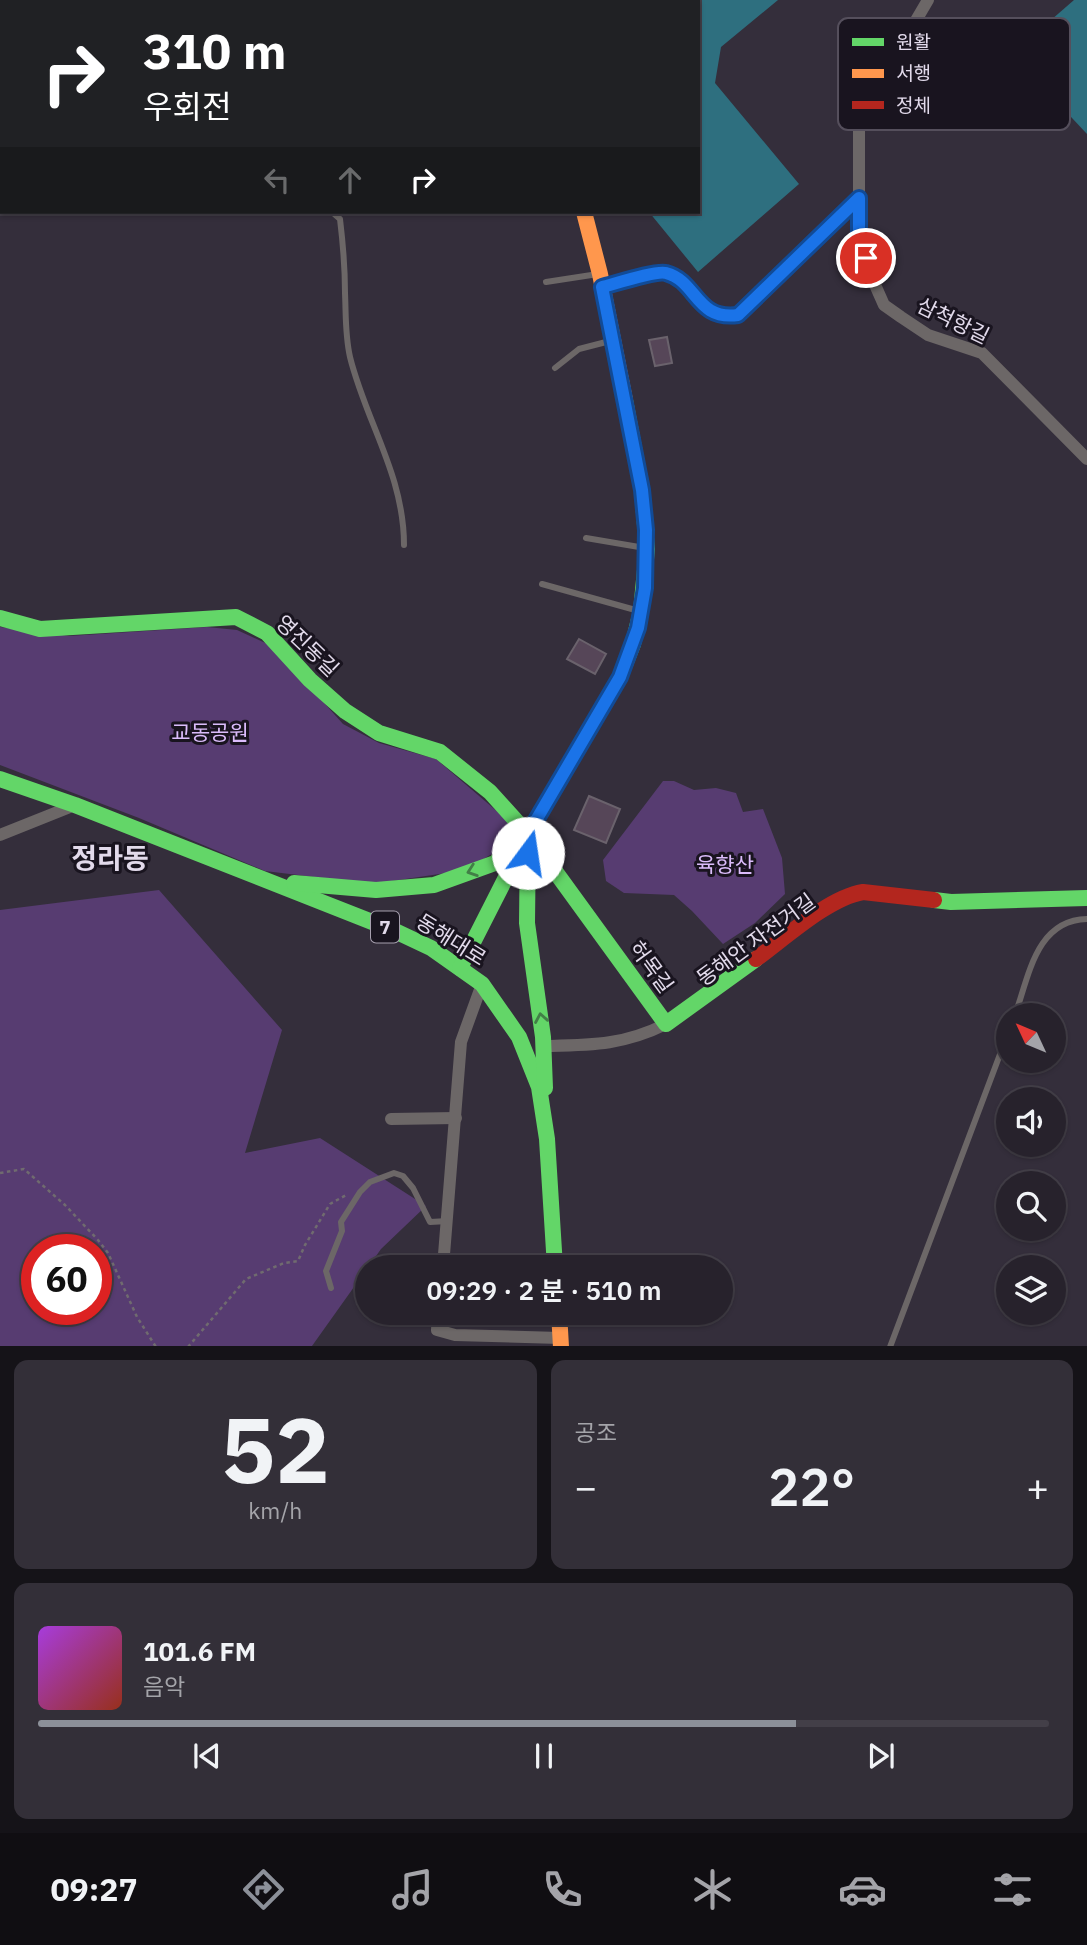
<!DOCTYPE html>
<html lang="ko">
<head>
<meta charset="utf-8">
<style>
  :root { --surface:#27222c; --page:#332f38; --text:#f1f3f6; --muted:#a4a4a9; --line:#433f48; --accent:#8c9099 }
  body { margin:0; font-family:"IBM Plex Sans","Noto Sans KR",sans-serif; background:var(--page); color:var(--text); height:100vh; display:flex; flex-direction:column; font-size:26px; white-space:nowrap }
  * { box-sizing:border-box; margin:0 }
  p { font-size:23px; color:var(--muted) }
  .icon { flex:none; width:38px; height:38px; fill:none; stroke:currentColor; stroke-width:2; stroke-linecap:round; stroke-linejoin:round }
  .map { position:relative; height:1346px; overflow:hidden }
  .drawer { display:flex; flex-direction:column; gap:14px; padding:14px; background:#151318; flex:1 }
  .drawer>* { flex:none }
  .hud { position:absolute; left:0px; top:0px; width:700px; height:214px; box-shadow:0 2px 5px #0004,0 0 0 2px var(--line); background:#202124; color:#fff; overflow:hidden }
  .needle { width:46px; rotate:314deg }
  .fabs { position:absolute; left:996px; top:1003px; display:grid; gap:14px }
  .fabs a { display:grid; place-items:center; width:70px; height:70px; border-radius:50%; background:var(--surface); box-shadow:0 2px 5px #0004,0 0 0 2px var(--line); font-size:35px }
  .speed { position:absolute; left:21px; top:1234px; display:flex; gap:14px; font-size:35px; font-weight:700; text-align:center }
  .speed>* { display:grid; place-content:center; width:91px; height:91px; border-radius:50%; background:var(--surface); box-shadow:0 2px 5px #0004,0 0 0 2px var(--line); line-height:1 }
  .speed .limit { border:10px solid #d22; background:#fff; color:#111 }
  .pin { position:absolute; display:grid; place-items:center; width:60px; height:60px; color:#fff; margin:-30px; border:4px solid #fff; border-radius:50%; box-shadow:0 2px 7px #0007 }
  .me { position:absolute; width:77px; margin:-38px; rotate:14deg; stroke-linejoin:round; filter:drop-shadow(0 0 5px #0008) }
  .turn { display:flex; align-items:center; gap:24px; height:147px; padding:0 28px; font-size:32px }
  .turn .icon { width:91px; height:91px; stroke-width:2.5 }
  .turn b { display:block; font-size:49px; line-height:60px }
  .lanes { display:flex; align-items:center; height:66px; padding:0 28px; background:#0003; justify-content:center; gap:35px; direction:ltr }
  .lanes .off { opacity:.35 }
  .big { font-size:52px; font-weight:600; line-height:1.1 }
  .drawer .tile { flex:1; display:flex; flex-direction:column; justify-content:center; gap:10px; min-width:0; padding:0 24px; border-radius:14px; background:var(--page) }
  .drawer .dial { align-items:center; gap:0 }
  .dial b { font-size:91px; line-height:1 }
  .song { display:flex; align-items:center; gap:21px }
  .cover { width:84px; height:84px; border-radius:10px; background:linear-gradient(135deg,hsl(280 70% 55%),hsl(10 70% 35%)) }
  .played { height:7px; border-radius:4px; background:linear-gradient(90deg,var(--accent) 75%,var(--line) 75%) }
  .keys { display:flex; justify-content:space-around; direction:ltr }
  .heat { display:flex; justify-content:space-between; align-items:center; font-size:38px; direction:ltr }
  .drawer .tiles { flex:1; display:grid; gap:14px; grid-template-columns:1fr 1fr }
  .tile:last-child { grid-column:span 2 }
  .trip { position:absolute; left:355px; top:1255px; width:378px; height:70px; border-radius:35px; background:var(--surface); box-shadow:0 2px 5px #0004,0 0 0 2px var(--line); font-weight:600; line-height:70px; text-align:center }
  .tabs { display:flex; height:112px; justify-content:space-around; align-items:center; background:#100e12; color:var(--muted) }
  .tabs .icon { width:49px; height:49px }
  .tabs .on { color:var(--accent) }
  .tabs b { font-size:32px; color:var(--text) }
  .map>svg:first-child { display:block }
  .green { fill:#573c71; fill-rule:evenodd }
  .water { fill:#2e6f7f }
  .building { fill:#564658; stroke:#6a626c; stroke-width:2 }
  .lines { fill:none; stroke-linecap:round; stroke-linejoin:round }
  .path { stroke:#706b6f; stroke-width:2.5; stroke-dasharray:3.5 3.5; stroke-linecap:butt }
  .lane { stroke:#6c6767; stroke-width:6 }
  .street { stroke:#6c6767; stroke-width:12 }
  .fast { stroke:#63d668; stroke-width:16 }
  .slow { stroke:#ff974d; stroke-width:16 }
  .jam { stroke:#b3261e; stroke-width:16 }
  .oneway { stroke:#427f47 }
  .route-casing { stroke:#114b97; stroke-width:18 }
  .route { stroke:#1a73e8; stroke-width:12 }
  .labels { text-anchor:middle; stroke-width:6; stroke-linejoin:round; paint-order:stroke }
  .shield { fill:#19141f; stroke:#a69fae; stroke-width:2 }
  .shield-label { font-size:19px; font-weight:bold; fill:#e2daeb }
  .street-label { font-size:21px; fill:#e2daeb; stroke:#19141f }
  .park-label { font-size:21px; fill:#dbbcfb; stroke:#19141f }
  .district-label { font-size:28px; font-weight:bold; fill:#e2daeb; stroke:#19141f }
  .key { fill:#19141f; stroke:#554f5c; stroke-width:2 }
  .key-label { font-size:19px; fill:#e2daeb }
</style>
</head>
<body>
<div class="map">
<svg width="1087" height="1347" viewBox="0 0 1087 1347">
  <rect width="100%" height="100%" fill="#342e3b"/>
  <g class="green">
    <polygon points="0,627 69,636 207,627 237,630 274,647 343,724 379,743 436,759 513,825 503,847 482,860 446,873 372,884 265,871 139,818 0,765"/>
    <polygon points="663,781 674,781 694,790 716,788 736,793 743,812 763,809 782,858 785,894 755,923 723,944 692,911 674,895 624,893 606,881 603,860"/>
    <path d="M159,890L282,1030L245,1153L320,1138L426,1206L381,1249L312,1346L0,1347V910ZM37,1250H96V1309H37Z"/>
  </g>
  <g class="water">
    <polygon points="621,0 778,0 721,47 715,83 799,184 698,272 649,212 698,212 698,2 620,2"/>
    <polygon points="1074,0 1087,0 1087,134 1012,54"/>
  </g>
  <g class="building">
    <polygon points="667,337 672,363 655,366 649,340"/>
    <polygon points="579,639 606,654 595,674 567,659"/>
    <polygon points="589,796 620,809 606,843 574,830"/>
  </g>
  <g class="lines">
    <g class="path">
      <polyline points="0,1173 24,1169 65,1205 98,1240 108,1253 137,1317 156,1347"/>
      <polyline points="188,1347 246,1279 284,1263 298,1261 305,1245 330,1204 348,1194"/>
    </g>
    <g class="lane">
      <polyline points="53,0 54,2"/>
      <path d="M332,212L340,219C343,244 345,268 345,293C346,315 345,335 350,357C366,422 404,475 404,545"/>
      <polyline points="546,282 598,274"/>
      <polyline points="555,368 579,349 610,341"/>
      <polyline points="586,538 645,548"/>
      <polyline points="542,584 639,611"/>
      <path d="M1015,1015C1029,976 1036,920 1087,919"/>
      <polyline points="331,1288 326,1271 342,1231 341,1222 360,1192 370,1182 394,1173 403,1176 413,1188 430,1222 448,1221"/>
      <polyline points="890,1347 1008,1033"/>
    </g>
    <g class="street">
      <polyline points="535,0 537,2"/>
      <polyline points="928,0 898,51 867,92 859,125 859,239 872,278 884,305 901,317 928,335 982,353 1087,459"/>
      <path d="M602,287C614,284 657,270 666,273C697,281 696,320 738,315L859,198"/>
      <polyline points="0,835 75,805"/>
      <path d="M546,1046C592,1045 624,1045 666,1024"/>
      <polyline points="391,1119 456,1118"/>
      <polyline points="443,1267 461,1042 482,984"/>
      <polyline points="438,1312 437,1330 455,1335 560,1338"/>
    </g>
    <g class="fast">
      <polyline points="579,2 580,0"/>
      <polyline points="0,618 40,629 236,617 267,633 310,680 345,711 379,733 440,752 490,792 528,834 666,1024 756,959"/>
      <polyline points="0,779 75,805 395,931 431,948 482,984 519,1037 539,1087 547,1139 555,1267"/>
      <polyline points="528,834 527,923 543,1037 545,1088"/>
      <polyline points="294,883 376,890 434,885 495,863 528,834"/>
      <polyline points="934,900 951,902 1087,898"/>
      <polyline points="460,968 528,834 620,677 633,644 641,611 647,549 642,490 625,400"/>
    </g>
    <g class="slow">
      <polyline points="584,212 600,274 625,400"/>
      <polyline points="559,1312 561,1347"/>
    </g>
    <path class="jam" d="M756,959C785,938 828,898 863,892L934,900"/>
  </g>
  <defs><path id="oneway-chevron" d="M-2-3.5L2.5 0L-2 3.5" fill="none" stroke-width="1.6" stroke-linecap="round" stroke-linejoin="round" transform="scale(1.75)"/></defs>
  <g class="oneway">
    <use href="#oneway-chevron" transform="translate(472 871) rotate(161)"/>
    <use href="#oneway-chevron" transform="translate(541 1018) rotate(-100)"/>
  </g>
  <g class="lines">
    <defs>
      <path id="route" d="M528,853V834L620,677L638,628L645,588L646,530L642,490L602,287C614,284 657,270 666,273C697,281 696,321 738,315L859,198V239L866,258"/>
    </defs>
    <use href="#route" class="route-casing"/>
    <use href="#route" class="route"/>
  </g>
  <g class="labels">
    <rect class="shield" x="371" y="911.5" width="28" height="31" rx="5"/>
    <g class="shield-label">
      <text x="385" y="934">7</text>
    </g>
    <g class="street-label">
      <text transform="translate(953 321) rotate(26)" y="7">삼척항길</text>
      <text transform="translate(307 646) rotate(44)" y="7">영진동길</text>
      <text transform="translate(451 940) rotate(32)" y="7">동해대로</text>
      <text transform="translate(756 940) rotate(-36)" y="7">동해안 자전거길</text>
      <text transform="translate(651 967) rotate(54)" y="7">허목길</text>
    </g>
    <g class="park-label">
      <text x="210" y="740">교동공원</text>
      <text x="725" y="872">육향산</text>
    </g>
    <g class="district-label">
      <text x="110" y="868">정라동</text>
    </g>
  </g>
  <rect x="838" y="18" width="232" height="112" rx="10" class="key"/>
  <rect x="852" y="38" width="32" height="8" fill="#63d668"/>
  <rect x="852" y="69" width="32" height="9" fill="#ff974d"/>
  <rect x="852" y="101" width="32" height="8" fill="#b3261e"/>
  <g class="key-label">
    <text x="896" y="49">원활</text>
    <text x="896" y="80">서행</text>
    <text x="896" y="112">정체</text>
  </g>
</svg>
<div class="fabs">
<a><svg class="needle" viewBox="-14 -14 28 28"><path d="M0-13l5 13h-10z" fill="#e53935"/><path d="M0 13l5-13h-10z" fill="#a4a4a9"/></svg></a>
<a><svg class="icon" aria-label="sound" viewBox="0 0 24 24"><path d="M4 9h4l5-4v14l-5-4H4zM17 9q2 3 0 6"/></svg></a>
<a><svg class="icon" aria-label="search" viewBox="0 0 24 24"><circle cx="10" cy="10" r="6"/><path d="M15 15l6 6"/></svg></a>
<a><svg class="icon" aria-label="layers" viewBox="0 0 24 24"><path d="M12 4l9 5-9 5-9-5zM3 14l9 5 9-5"/></svg></a>
</div>
<div class="speed"><div class="limit">60</div></div>
<div class="pin" style="left:866px;top:258px;background:#d93025"><svg class="icon" aria-label="arrive" viewBox="0 0 24 24"><path d="M6 21V4h12l-3 4 3 4H6"/></svg></div>
<svg class="me" style="left:528px;top:853px" viewBox="-20 -20 40 40"><circle r="19" fill="#fff"/><path d="M0-13L10 11 0 6-10 11z" fill="#1a73e8"/></svg>
<div class="trip">09:29 · 2 분 · 510 m</div>
<div class="hud">
<div class="turn"><svg class="icon" aria-label="right" viewBox="0 0 24 24"><path d="M7 20v-9h11M14 6l5 5-5 5"/></svg><div><b>310 m</b>우회전</div></div>
<div class="lanes"><svg class="icon off" aria-label="left" viewBox="0 0 24 24"><path d="M17 20v-9H6M10 6l-5 5 5 5"/></svg><svg class="icon off" aria-label="ahead" viewBox="0 0 24 24"><path d="M12 20V5M6 11l6-6 6 6"/></svg><svg class="icon" aria-label="right" viewBox="0 0 24 24"><path d="M7 20v-9h11M14 6l5 5-5 5"/></svg></div>
</div>
</div>
<section class="drawer">
<div class="tiles">
<div class="tile dial"><b>52</b><p>km/h</p></div>
<div class="tile"><p>공조</p>
<div class="heat"><a>−</a><b class="big">22°</b><a>+</a></div>
</div>
<div class="tile">
<div class="song"><i class="cover"></i><div><b>101.6 FM</b><p>음악</p></div></div>
<div class="played"></div>
<div class="keys"><svg class="icon" aria-label="previous" viewBox="0 0 24 24"><path d="M18 5L8 12l10 7zM5 5v14"/></svg><svg class="icon" aria-label="pause" viewBox="0 0 24 24"><path d="M8 5v14M16 5v14"/></svg><svg class="icon" aria-label="next" viewBox="0 0 24 24"><path d="M6 5l10 7-10 7zM19 5v14"/></svg></div>
</div>
</div>
</section>
<nav class="tabs">
<b>09:27</b>
<svg class="icon on" aria-label="directions" viewBox="0 0 24 24"><path d="M12 3l9 9-9 9-9-9zM9 14v-3h6M13 9l2 2-2 2"/></svg>
<svg class="icon" aria-label="music" viewBox="0 0 24 24"><path d="M9 18V5l10-2v13"/><circle cx="6" cy="18" r="3"/><circle cx="16" cy="16" r="3"/></svg>
<svg class="icon" aria-label="phone" viewBox="0 0 24 24"><path d="M5 4h4l2 5-3 2q2 4 5 5l2-3 5 2v4C11 20 4 13 5 4z"/></svg>
<svg class="icon" aria-label="climate" viewBox="0 0 24 24"><path d="M12 3v18M4 7l16 10M4 17L20 7"/></svg>
<svg class="icon" aria-label="car" viewBox="0 0 24 24"><path d="M5 17H2v-5l4-1 3-4h7l3 4 3 1v5h-3M9 17h6M6 11h13"/><circle cx="7" cy="17" r="2"/><circle cx="17" cy="17" r="2"/></svg>
<svg class="icon" aria-label="filters" viewBox="0 0 24 24"><path d="M4 7h16M4 17h16"/><circle cx="9" cy="7" r="2"/><circle cx="15" cy="17" r="2"/></svg>
</nav>
</body>
</html>
